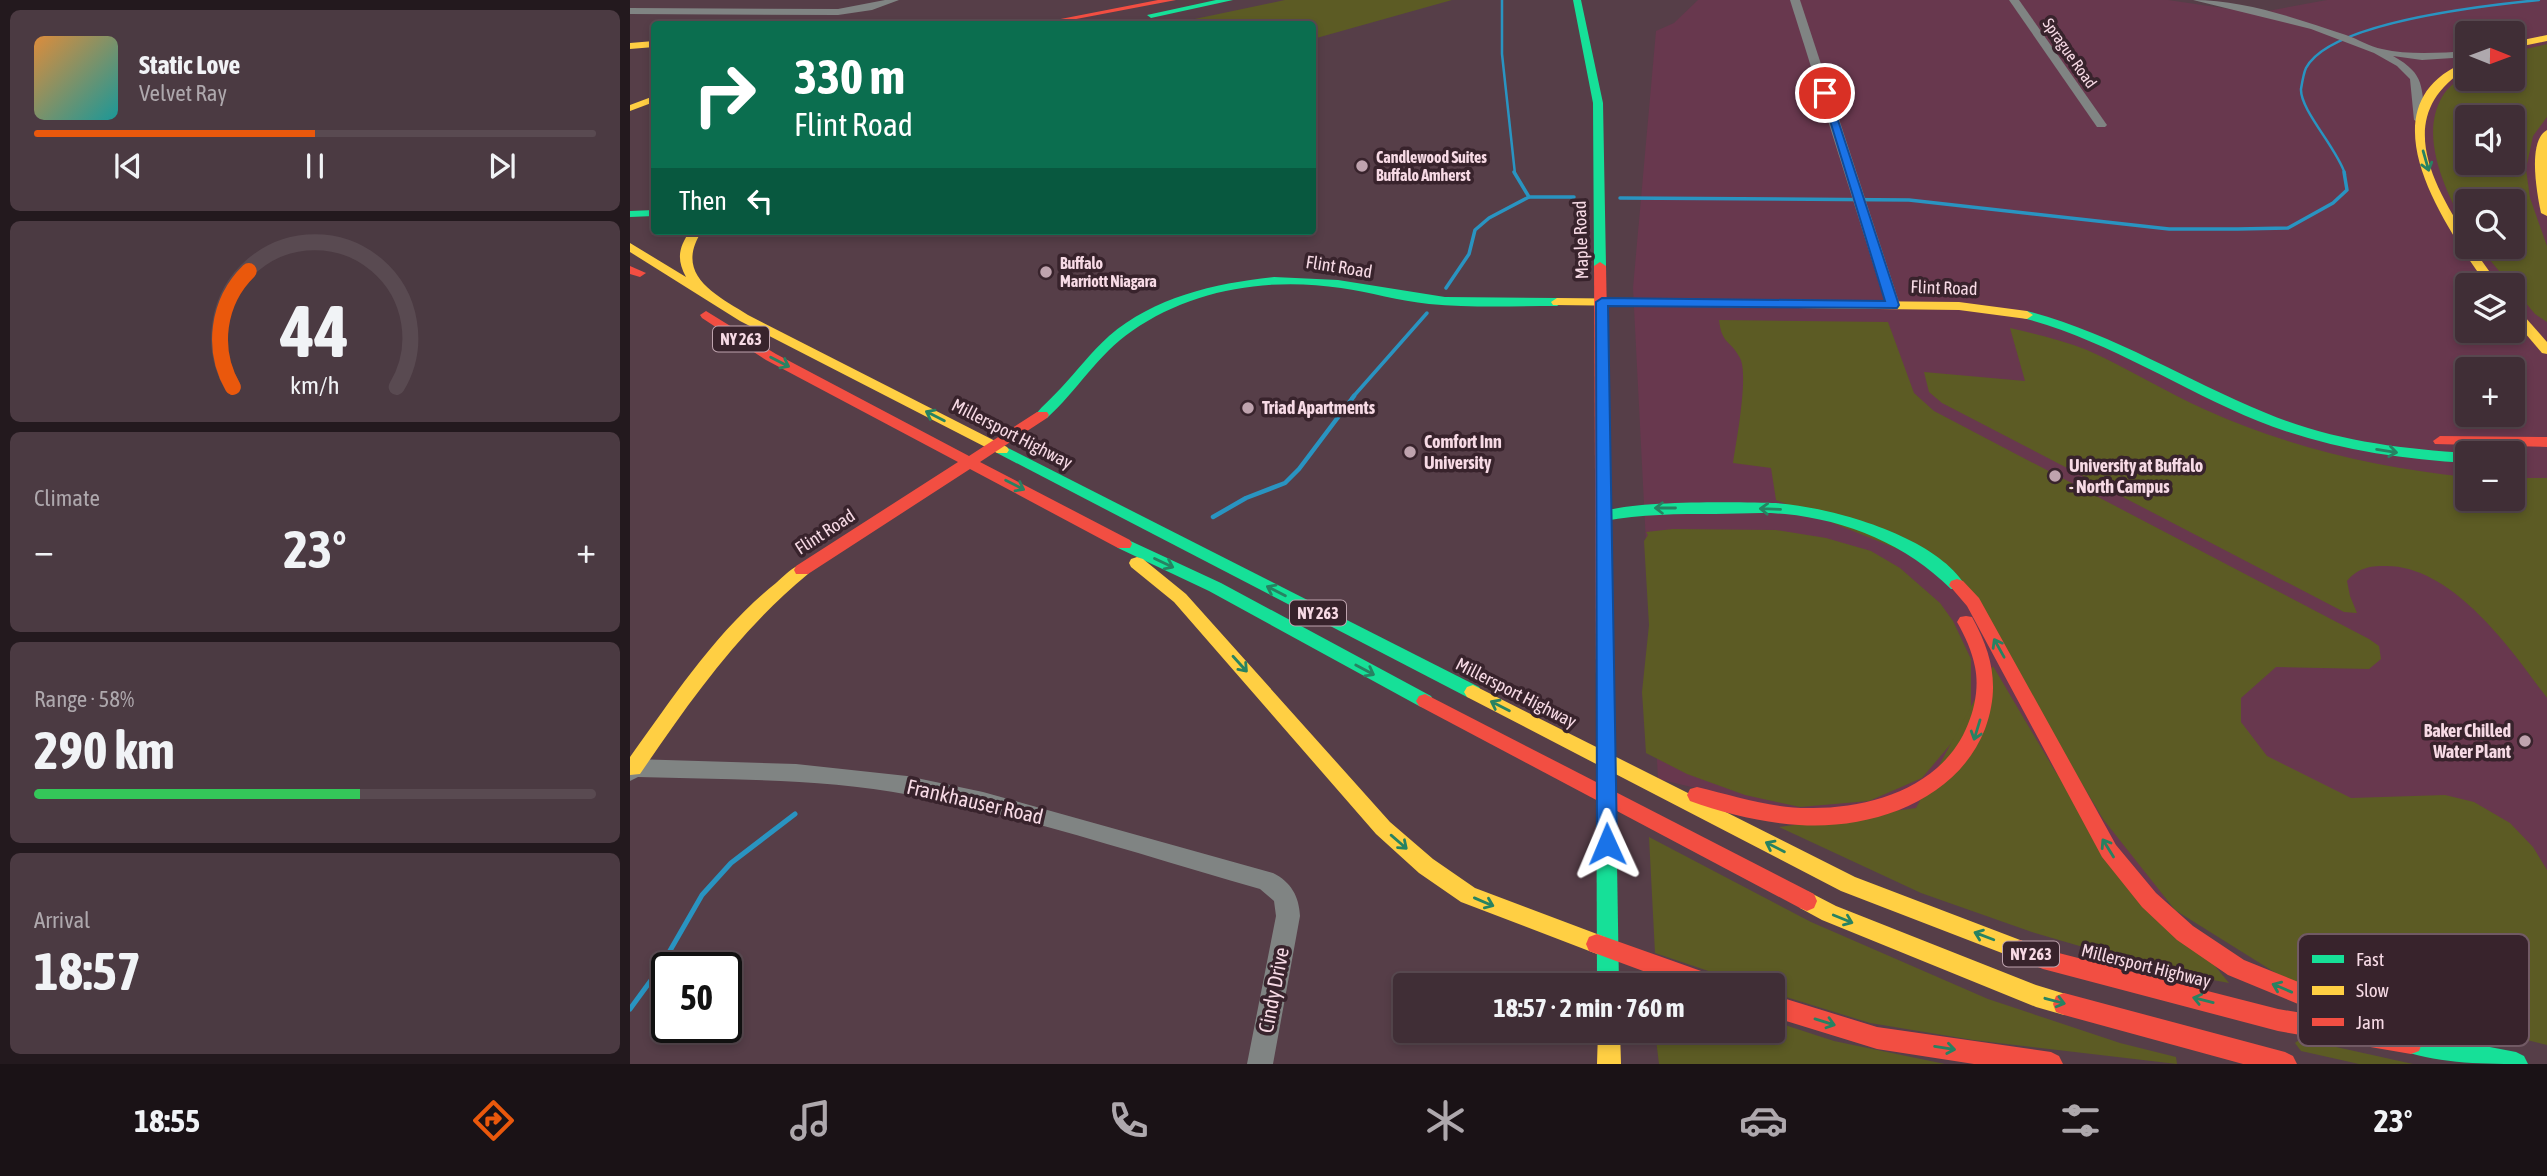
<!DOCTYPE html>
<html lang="en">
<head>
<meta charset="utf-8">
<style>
  :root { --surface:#402e36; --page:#4b3a42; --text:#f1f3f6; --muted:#aea8ad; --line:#594a51; --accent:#ea580c }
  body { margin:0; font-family:"Asap Condensed",sans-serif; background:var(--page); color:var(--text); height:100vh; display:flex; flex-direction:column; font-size:26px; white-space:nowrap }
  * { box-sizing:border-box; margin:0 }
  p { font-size:23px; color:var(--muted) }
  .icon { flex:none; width:38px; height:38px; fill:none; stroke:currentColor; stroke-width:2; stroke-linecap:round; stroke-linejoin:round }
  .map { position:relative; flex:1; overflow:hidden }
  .side { display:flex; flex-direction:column; gap:10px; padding:10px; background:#23191e; width:630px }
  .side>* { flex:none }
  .hud { position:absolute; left:21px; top:21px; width:665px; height:214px; border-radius:7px; box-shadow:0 4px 10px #0003,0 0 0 2px var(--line); background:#0b6e4f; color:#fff; overflow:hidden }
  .needle { width:46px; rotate:91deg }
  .fabs { position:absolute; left:1825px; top:21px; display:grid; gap:14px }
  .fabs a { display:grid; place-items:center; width:70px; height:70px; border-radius:7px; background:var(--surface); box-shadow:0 4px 10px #0003,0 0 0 2px var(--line); font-size:35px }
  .speed { position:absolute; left:21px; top:952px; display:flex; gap:14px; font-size:35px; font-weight:700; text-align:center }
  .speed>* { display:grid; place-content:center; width:91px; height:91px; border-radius:50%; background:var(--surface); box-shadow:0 4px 10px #0003,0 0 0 2px var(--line); line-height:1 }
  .speed .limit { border:4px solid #111; border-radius:10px; background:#fff; color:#111 }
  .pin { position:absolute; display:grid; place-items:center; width:60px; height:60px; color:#fff; margin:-30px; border:4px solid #fff; border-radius:50%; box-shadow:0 2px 7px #0007 }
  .me { position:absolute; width:77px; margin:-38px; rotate:359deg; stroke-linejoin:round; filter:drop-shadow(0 0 5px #0008) }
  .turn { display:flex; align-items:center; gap:24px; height:147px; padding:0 28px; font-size:32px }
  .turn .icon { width:91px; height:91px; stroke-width:2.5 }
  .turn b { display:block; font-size:49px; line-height:60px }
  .then { display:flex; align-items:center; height:66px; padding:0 28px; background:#0003; gap:14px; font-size:26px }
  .big { font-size:52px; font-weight:700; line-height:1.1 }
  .side .card { flex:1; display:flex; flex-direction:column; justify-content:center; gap:10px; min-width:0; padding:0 24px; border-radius:10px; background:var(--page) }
  .side .dial { align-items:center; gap:0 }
  .dial svg { height:182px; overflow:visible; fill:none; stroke:var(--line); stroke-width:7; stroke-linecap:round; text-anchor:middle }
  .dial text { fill:var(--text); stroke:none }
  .song { display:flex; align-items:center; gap:21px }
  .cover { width:84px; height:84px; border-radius:10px; background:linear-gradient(135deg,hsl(30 70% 55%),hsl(180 70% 35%)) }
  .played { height:7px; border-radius:4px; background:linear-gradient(90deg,var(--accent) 50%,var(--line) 50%) }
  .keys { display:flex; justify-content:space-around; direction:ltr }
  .heat { display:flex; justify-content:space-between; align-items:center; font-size:38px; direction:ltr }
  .charge { height:10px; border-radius:5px; background:linear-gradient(90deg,#34c759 58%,var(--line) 0) }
  .trip { position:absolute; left:763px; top:973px; width:392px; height:70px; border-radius:7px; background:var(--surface); box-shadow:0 4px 10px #0003,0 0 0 2px var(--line); font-weight:700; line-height:70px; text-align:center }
  .menu { display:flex; height:112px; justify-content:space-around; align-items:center; background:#1a1216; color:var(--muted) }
  .menu .icon { width:49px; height:49px }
  .menu .on { color:var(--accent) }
  .menu b { font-size:32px; color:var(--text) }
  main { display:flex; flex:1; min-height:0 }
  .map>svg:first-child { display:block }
  .built { fill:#68384e; fill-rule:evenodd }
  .green { fill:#5c5b24; fill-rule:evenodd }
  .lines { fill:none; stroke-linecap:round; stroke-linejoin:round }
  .stream-far3 { stroke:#2994c1; stroke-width:2.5 }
  .stream-far2 { stroke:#2994c1; stroke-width:3.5 }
  .stream-far1 { stroke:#2994c1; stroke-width:4.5 }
  .stream { stroke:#2994c1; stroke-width:5 }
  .street { fill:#808483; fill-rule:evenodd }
  .fast { fill:#16e098; fill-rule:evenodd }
  .slow { fill:#ffcf43; fill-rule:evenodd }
  .jam { fill:#f24e42; fill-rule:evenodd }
  .oneway { stroke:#278262 }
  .route { fill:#1a73e8; stroke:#114b97; stroke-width:2 }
  .poi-dot { fill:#bfa3ae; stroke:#38232c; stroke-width:2.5 }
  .labels { text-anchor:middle; stroke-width:7; stroke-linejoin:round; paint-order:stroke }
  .far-street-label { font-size:16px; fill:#f7dae5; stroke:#38232c }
  .far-poi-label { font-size:16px; font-weight:bold; fill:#f7dae5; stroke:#38232c; text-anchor:start }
  .shield { fill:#38232c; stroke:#bea3ae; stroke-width:2 }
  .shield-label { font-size:16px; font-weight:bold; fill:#f7dae5 }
  .street-label { font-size:18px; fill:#f7dae5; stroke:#38232c }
  .poi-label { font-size:18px; font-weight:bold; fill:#f7dae5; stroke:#38232c; text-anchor:start }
  .near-street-label { font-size:21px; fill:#f7dae5; stroke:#38232c }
  .key { fill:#38232c; stroke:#715a64; stroke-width:2 }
  .key-label { font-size:19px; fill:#f7dae5 }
</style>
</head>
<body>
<main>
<section class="side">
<div class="card">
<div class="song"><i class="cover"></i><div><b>Static Love</b><p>Velvet Ray</p></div></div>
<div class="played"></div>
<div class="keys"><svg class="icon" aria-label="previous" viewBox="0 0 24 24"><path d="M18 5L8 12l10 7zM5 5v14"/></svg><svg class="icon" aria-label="pause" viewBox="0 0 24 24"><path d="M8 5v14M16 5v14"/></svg><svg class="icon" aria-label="next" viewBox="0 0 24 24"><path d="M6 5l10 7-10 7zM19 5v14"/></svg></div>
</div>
<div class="card dial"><svg viewBox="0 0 100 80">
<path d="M14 69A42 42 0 1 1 86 69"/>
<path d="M14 69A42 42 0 0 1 21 18" stroke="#ea580c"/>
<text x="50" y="56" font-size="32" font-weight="700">44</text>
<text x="50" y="72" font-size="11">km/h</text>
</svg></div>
<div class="card"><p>Climate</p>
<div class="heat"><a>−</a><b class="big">23°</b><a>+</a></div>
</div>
<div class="card"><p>Range · 58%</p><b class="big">290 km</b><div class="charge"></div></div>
<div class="card"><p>Arrival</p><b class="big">18:57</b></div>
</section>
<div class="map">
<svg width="1917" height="1064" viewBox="0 0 1917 1064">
  <rect width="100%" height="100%" fill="#563e48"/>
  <path class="built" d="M1068,0H1538L1627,13L1697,0H1917V992L1028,779L1003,288L1026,31L1044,23ZM1838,33H1883V79H1838ZM1838,117H1883V163H1838ZM1838,201H1883V247H1838ZM1838,285H1883V331H1838ZM1838,369H1883V415H1838ZM1838,453H1883V499H1838Z"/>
  <g class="green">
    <polygon points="655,0 822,0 683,39 682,24 541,24"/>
    <path d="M1917,44V117L1903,136L1896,169L1900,198L1917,246V322L1905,314L1849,247H1883V201H1838L1837,232C1818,194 1788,139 1812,97C1817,88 1827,81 1835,74L1837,72L1838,79H1883V52ZM1838,117H1883V163H1838Z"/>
    <path d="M1089,320L1258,322L1284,393L1304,411L1739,639L1749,646L1751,659L1739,669L1646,667L1611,698V722L1637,756L1721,798L1815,795L1844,802L1880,823L1903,847L1917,870V1045L1829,1023L1750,1008L1657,980L1545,910L1473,819L1325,572L1146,500L1141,468L1103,463C1106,442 1119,375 1110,358C1100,339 1092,345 1089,320Z"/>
    <path d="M1380,328C1406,334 1432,340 1457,350C1498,368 1535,392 1576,410C1658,447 1748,468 1837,477L1838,499H1883V478H1917V698C1881,649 1822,565 1755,566C1739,566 1728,568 1717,581L1720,596L1727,613L1714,612L1312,403L1299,392L1294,372L1395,381Z"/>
    <polygon points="1043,529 1146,530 1196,538 1241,551 1270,568 1310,603 1323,621 1341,659 1341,720 1292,778 1239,801 1170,807 1115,795 1057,774 1016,753 1012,692 1019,625 1014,541 1018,535 1016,532"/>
    <polygon points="1363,666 1425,771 1599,983 1535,971 1405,933 1291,893 1149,827 1286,808"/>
    <polygon points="1019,837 1181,922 1358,999 1490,1043 1546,1057 1547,1064 1343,1040 1240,1023 1143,993 1143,985 1120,985 1025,953"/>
    <polygon points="1143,1021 1204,1041 1315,1064 1029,1064 1025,1031 1143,1031"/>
    <polygon points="1670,1039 1783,1064 1729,1064 1671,1051 1665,1043"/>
  </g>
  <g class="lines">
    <g class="stream-far3">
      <polyline points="872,0 872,54 885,174"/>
      <path d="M1715,174C1707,148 1670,110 1671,89C1672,83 1674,72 1676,68C1701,21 1859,5 1909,0"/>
    </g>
    <g class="stream-far2">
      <polyline points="884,172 899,197 944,197"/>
      <polyline points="990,198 1279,200 1539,229 1608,229 1658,228 1703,203 1717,190 1714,172"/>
      <polyline points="816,288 839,254 845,230 859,218 899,197"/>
      <polyline points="722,398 797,313"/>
    </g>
    <polyline class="stream-far1" points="583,517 616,498 655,483 669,469 724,396"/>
    <polyline class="stream" points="0,1009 30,968 72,895 101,863 165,814"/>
    <g class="street">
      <polygon points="255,0 269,0 242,10 208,15 0,14 0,8 208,9"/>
      <polygon points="1160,0 1170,0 1270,305 1268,308 1258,308 1256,305"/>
      <polygon points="1379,0 1389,0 1477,125 1475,127 1467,127"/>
      <path d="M1563,0C1615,0 1668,19 1716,35C1728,39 1740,47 1752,49C1778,55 1809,53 1838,51V57L1792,60L1763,56C1797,75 1790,87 1796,120L1790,123L1784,120L1780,79L1767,66L1744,53L1681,29Z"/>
      <path d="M3,759L166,764L277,776L353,792L643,873C661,882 669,896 670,916L643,1064H617L646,916L644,901L630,889C514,856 398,817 280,795C191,778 98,780 8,777L0,781V760Z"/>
    </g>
    <g class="fast">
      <polygon points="586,0 603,0 521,18 517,15"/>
      <polygon points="943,0 951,0 973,103 976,266 970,270 964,266 963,103"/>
      <polygon points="24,210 24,216 0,217 0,211"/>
      <path d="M644,277L708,280L815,297L927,298L933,302L927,306C885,306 842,308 799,304C769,301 740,292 711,288C639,277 562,289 502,331C468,354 447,391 417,418H407L405,415C413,405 423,397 431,388C447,371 461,352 479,336C524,297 586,283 644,277Z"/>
      <path d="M1397,311C1482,333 1555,380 1636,413C1700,440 1769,449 1838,453V463C1766,459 1695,448 1628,421C1548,388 1477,340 1393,318V312Z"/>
      <polygon points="372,445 849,687 852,692 849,697 843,699 837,697 367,453 365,450"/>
      <path d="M1146,503C1201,507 1305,536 1335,585L1333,589H1321C1277,545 1217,520 1155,514C1132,512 1108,514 1085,514C1048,514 1011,514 974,521L966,516C980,499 1118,502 1146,503Z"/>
      <polygon points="494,538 591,583 801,696 804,701 801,706 795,708 789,706 579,591 488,548 486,544 488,540"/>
      <polygon points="975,672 981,674 984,679 989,985 967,985 966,679 969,674"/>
      <path d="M1781,1032L1886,1052L1894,1056L1898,1064C1856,1064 1812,1064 1773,1051L1770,1043L1773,1035Z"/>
    </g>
    <g class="slow">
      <polygon points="1917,35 1917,41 1883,48 1883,42"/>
      <polygon points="24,41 24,47 0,49 0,43"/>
      <path d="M1838,61V68C1763,113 1801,182 1838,239V247H1842L1869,285H1857C1815,226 1729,104 1838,61Z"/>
      <polygon points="24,96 24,102 0,111 0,105"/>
      <path d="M1917,130V216L1911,213C1907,194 1897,141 1917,130Z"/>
      <path d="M60,231H72C43,275 86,295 118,315L377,447L379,450L377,453H367L110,321L0,252V243L56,277C46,259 49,247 60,231Z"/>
      <polygon points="927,298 1329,302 1397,311 1403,315 1397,319 1329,310 923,305 921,302"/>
      <polygon points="1883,307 1887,308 1917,342 1917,354 1912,353 1883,319"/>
      <polygon points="507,557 513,559 556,594 760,822 803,859 845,888 975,937 978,944 975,951 967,954 831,902 789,873 746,834 544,602 501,567 499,563 501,559"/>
      <path d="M172,564L178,566L180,570L178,574C109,631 60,701 10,774L0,775V757C44,696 87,630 146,583C154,576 162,567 172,564Z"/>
      <polygon points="843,685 1225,877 1398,943 1401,950 1398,957 1390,960 1211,891 837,697 834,692 837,687"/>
      <polygon points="1177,891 1206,906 1406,985 1442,996 1445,1004 1442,1012 1434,1015 1406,1007 1192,920 1170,908 1167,901 1170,894"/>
      <polygon points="968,1031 990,1031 991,1064 967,1064"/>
    </g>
    <g class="jam">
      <polygon points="528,0 546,0 420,24 405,24"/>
      <polygon points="970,262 976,266 984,679 981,684 975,686 969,684 966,679 964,266"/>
      <polygon points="0,266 16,273 10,277 0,274"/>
      <polygon points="76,311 146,354 339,456 407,412 417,412 419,415 417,418 350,462 500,540 502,544 500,548 488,548 340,469 178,574 166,574 164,570 166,566 328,462 136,360 72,318 70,315"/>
      <polygon points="1810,436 1917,437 1917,447 1805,444 1803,441"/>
      <polygon points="1327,579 1333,581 1349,598 1486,845 1526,893 1563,926 1614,960 1750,1015 1753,1023 1752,1027 1789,1035 1792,1043 1789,1051 1781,1054 1648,1031 1413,969 1382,957 1379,950 1382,943 1390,940 1413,949 1648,1009 1702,1018 1598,975 1547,940 1512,907 1472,857 1337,606 1319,585 1321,581"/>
      <path d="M1336,616L1342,617C1363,655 1370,688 1355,729C1327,801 1241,830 1169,825C1133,823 1094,813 1060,801L1057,795L1060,789L1067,787C1105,796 1143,809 1183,808C1243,808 1314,786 1338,724C1345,707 1349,686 1345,667C1342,651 1335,636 1327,622L1330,617Z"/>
      <polygon points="795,694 1184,894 1187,901 1184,908 1177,911 1170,908 789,706 786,701 789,696"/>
      <polygon points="967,934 1088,977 1091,985 1051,985 959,951 956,944 959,937"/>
      <polygon points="1434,993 1655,1052 1663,1056 1667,1064 1613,1064 1434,1015 1426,1012 1423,1004 1426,996"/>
      <polygon points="1143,995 1247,1027 1421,1052 1429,1056 1433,1064 1344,1064 1247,1049 1143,1017"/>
    </g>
  </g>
  <defs><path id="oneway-shaft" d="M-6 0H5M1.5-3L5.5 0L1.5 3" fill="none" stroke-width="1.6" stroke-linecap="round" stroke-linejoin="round" transform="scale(1.75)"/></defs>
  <g class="oneway">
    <use href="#oneway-shaft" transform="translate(1796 161) rotate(74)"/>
    <use href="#oneway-shaft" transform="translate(150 362) rotate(27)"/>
    <use href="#oneway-shaft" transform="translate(305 416) rotate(-153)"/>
    <use href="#oneway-shaft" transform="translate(1757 451) rotate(9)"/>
    <use href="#oneway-shaft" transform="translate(385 485) rotate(27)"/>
    <use href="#oneway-shaft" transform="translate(1035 508) rotate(-180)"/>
    <use href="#oneway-shaft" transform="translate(1140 509) rotate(-178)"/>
    <use href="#oneway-shaft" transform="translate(534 563) rotate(25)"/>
    <use href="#oneway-shaft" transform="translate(646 591) rotate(-153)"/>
    <use href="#oneway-shaft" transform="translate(1369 648) rotate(-119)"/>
    <use href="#oneway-shaft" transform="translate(610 664) rotate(48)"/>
    <use href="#oneway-shaft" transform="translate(735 670) rotate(28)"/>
    <use href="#oneway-shaft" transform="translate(870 706) rotate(-153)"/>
    <use href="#oneway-shaft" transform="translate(1347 730) rotate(107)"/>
    <use href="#oneway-shaft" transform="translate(769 842) rotate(41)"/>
    <use href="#oneway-shaft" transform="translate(1145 847) rotate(-153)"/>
    <use href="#oneway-shaft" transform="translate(1478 848) rotate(-122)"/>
    <use href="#oneway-shaft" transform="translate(854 902) rotate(23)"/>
    <use href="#oneway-shaft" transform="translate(1213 919) rotate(22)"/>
    <use href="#oneway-shaft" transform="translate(1354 936) rotate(-159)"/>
    <use href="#oneway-shaft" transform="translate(1652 988) rotate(-157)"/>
    <use href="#oneway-shaft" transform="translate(1573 1000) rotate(-166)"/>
    <use href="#oneway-shaft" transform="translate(1425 1001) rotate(15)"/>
    <use href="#oneway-shaft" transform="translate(1195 1022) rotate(17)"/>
    <use href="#oneway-shaft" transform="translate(1315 1048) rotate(9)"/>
  </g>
  <polygon class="route" points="1191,91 1199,93 1269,305 1267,308 978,306 987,844 984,850 977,853 970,850 967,844 966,302 972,298 1255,301"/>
  <g class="poi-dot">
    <circle cx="732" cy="166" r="7"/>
    <circle cx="416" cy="272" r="7"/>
    <circle cx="618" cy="408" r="7"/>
    <circle cx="780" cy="452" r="7"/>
    <circle cx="1425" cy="476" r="7"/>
    <circle cx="1895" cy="741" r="7"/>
  </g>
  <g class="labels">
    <g class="far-street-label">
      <text transform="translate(1440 53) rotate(55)" y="6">Sprague Road</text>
    </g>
    <g class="far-poi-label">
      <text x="746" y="163">Candlewood Suites<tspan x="746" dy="18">Buffalo Amherst</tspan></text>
      <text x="430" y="269">Buffalo<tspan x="430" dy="18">Marriott Niagara</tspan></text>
    </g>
    <g class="shield">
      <rect x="83" y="326.5" width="56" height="25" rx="5"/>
      <rect x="660" y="600.5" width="56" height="25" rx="5"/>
      <rect x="1373" y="941.5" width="56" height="25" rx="5"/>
    </g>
    <g class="shield-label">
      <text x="111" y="345">NY 263</text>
      <text x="688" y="619">NY 263</text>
      <text x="1401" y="960">NY 263</text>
    </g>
    <g class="street-label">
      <text transform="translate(951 240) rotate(-92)" y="6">Maple Road</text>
      <text transform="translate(709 267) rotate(9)" y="6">Flint Road</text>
      <text transform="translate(1314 288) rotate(2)" y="6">Flint Road</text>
      <text transform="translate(382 434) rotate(27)" y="6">Millersport Highway</text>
      <text transform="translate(195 532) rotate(-33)" y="6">Flint Road</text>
      <text transform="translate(886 693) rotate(27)" y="6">Millersport Highway</text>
      <text transform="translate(1516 966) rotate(14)" y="6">Millersport Highway</text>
    </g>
    <g class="poi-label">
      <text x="632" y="414">Triad Apartments</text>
      <text x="794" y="448">Comfort Inn<tspan x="794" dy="21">University</tspan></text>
      <text x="1439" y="472">University at Buffalo<tspan x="1439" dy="21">- North Campus</tspan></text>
      <text x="1881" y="737" text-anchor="end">Baker Chilled<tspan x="1881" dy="21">Water Plant</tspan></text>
    </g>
    <g class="near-street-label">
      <text transform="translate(345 802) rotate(13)" y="7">Frankhauser Road</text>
      <text transform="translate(644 990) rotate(-79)" y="7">Cindy Drive</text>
    </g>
  </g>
  <rect x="1668" y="934" width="231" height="112" rx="10" class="key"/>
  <rect x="1682" y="955" width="32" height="8" fill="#16e098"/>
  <rect x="1682" y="986" width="32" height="9" fill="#ffcf43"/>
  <rect x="1682" y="1018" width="32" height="8" fill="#f24e42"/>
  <g class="key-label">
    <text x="1726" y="966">Fast</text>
    <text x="1726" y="997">Slow</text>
    <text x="1726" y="1029">Jam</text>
  </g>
</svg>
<div class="fabs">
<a><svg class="needle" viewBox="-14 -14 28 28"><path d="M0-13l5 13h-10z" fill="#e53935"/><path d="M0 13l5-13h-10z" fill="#aea8ad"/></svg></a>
<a><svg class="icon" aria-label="sound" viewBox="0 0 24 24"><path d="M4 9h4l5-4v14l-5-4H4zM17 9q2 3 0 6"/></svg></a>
<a><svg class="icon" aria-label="search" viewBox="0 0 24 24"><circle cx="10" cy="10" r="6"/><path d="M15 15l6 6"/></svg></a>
<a><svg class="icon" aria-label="layers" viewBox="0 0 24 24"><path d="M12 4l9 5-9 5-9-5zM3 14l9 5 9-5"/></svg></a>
<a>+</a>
<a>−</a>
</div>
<div class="speed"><div class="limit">50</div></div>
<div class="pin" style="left:1195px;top:93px;background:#d93025"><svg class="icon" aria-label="arrive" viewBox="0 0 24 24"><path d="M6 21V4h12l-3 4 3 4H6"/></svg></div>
<svg class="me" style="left:977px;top:844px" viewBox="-20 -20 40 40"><path d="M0-17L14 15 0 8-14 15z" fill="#1a73e8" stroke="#fff" stroke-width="4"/></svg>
<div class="trip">18:57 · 2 min · 760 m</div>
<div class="hud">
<div class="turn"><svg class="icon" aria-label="right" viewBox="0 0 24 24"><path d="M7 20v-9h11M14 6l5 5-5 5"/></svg><div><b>330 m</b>Flint Road</div></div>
<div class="then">Then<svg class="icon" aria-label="left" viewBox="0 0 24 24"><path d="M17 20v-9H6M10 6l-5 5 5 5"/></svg></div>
</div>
</div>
</main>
<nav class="menu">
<b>18:55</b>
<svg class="icon on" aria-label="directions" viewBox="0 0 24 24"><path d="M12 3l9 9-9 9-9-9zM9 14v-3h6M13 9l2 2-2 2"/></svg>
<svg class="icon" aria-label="music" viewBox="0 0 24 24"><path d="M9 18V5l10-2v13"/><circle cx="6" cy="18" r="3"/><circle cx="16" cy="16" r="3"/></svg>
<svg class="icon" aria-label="phone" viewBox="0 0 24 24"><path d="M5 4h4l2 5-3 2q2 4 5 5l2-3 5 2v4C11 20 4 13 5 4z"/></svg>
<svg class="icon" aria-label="climate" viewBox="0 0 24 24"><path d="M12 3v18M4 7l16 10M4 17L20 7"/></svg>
<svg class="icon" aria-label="car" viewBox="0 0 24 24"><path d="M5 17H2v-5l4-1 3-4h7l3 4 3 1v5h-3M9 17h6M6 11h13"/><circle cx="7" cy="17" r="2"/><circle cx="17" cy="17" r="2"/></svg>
<svg class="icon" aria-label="filters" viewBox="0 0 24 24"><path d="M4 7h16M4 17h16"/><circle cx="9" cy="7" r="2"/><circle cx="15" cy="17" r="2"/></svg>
<b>23°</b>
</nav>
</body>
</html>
